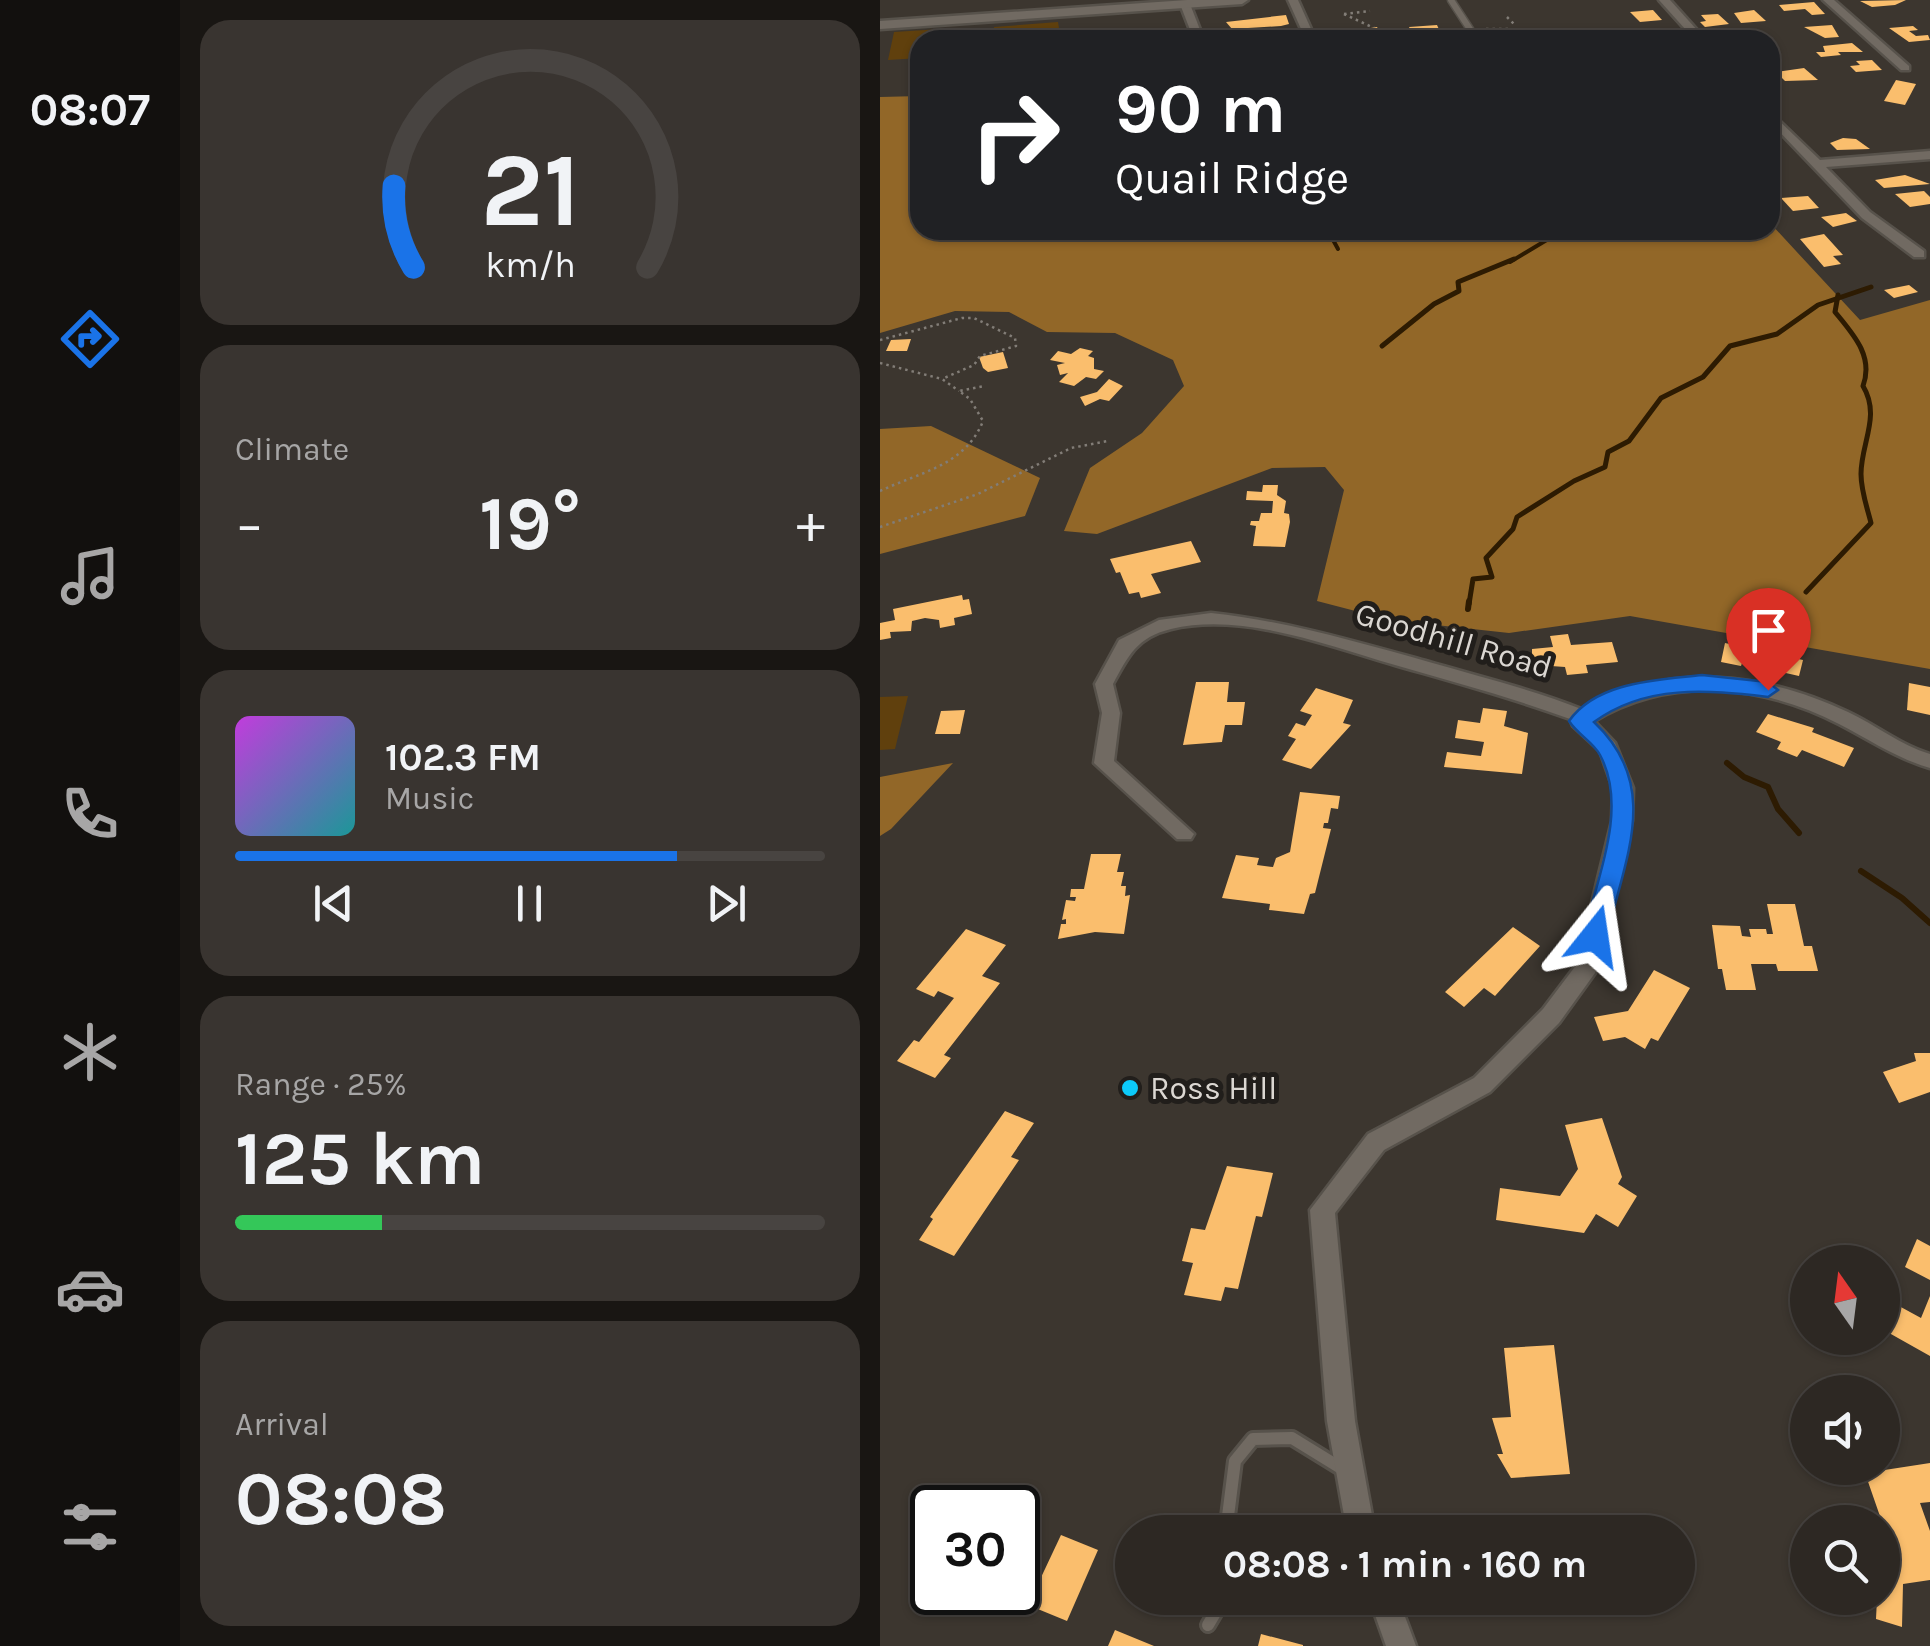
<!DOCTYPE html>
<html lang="en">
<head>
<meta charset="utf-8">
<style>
  :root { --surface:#2d2823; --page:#393430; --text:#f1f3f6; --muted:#a7a6a6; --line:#484441; --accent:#1a73e8 }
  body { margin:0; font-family:Karla,sans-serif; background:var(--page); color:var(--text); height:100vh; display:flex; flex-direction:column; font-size:38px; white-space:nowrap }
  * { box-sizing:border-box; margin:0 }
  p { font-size:32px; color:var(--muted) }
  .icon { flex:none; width:55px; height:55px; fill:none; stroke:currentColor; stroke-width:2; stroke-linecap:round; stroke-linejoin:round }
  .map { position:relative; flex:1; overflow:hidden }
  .details { display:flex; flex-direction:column; gap:20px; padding:20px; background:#191613; width:700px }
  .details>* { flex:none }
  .banner { position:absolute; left:30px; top:30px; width:870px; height:210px; border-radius:30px; box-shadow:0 2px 8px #0004,0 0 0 2px var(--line); background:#202124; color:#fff; overflow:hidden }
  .needle { width:65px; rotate:346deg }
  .tools { position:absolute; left:910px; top:1245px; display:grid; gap:20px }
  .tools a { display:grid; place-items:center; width:110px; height:110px; border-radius:50%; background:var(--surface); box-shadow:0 2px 8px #0004,0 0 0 2px var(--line); font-size:50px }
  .speed { position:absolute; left:30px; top:1485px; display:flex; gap:20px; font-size:50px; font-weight:700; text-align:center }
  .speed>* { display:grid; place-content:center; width:130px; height:130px; border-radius:50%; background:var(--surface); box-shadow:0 2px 8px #0004,0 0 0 2px var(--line); line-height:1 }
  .speed .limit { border:5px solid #111; border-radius:15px; background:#fff; color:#111 }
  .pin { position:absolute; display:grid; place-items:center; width:85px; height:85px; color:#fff; margin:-102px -42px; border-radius:50% 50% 50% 0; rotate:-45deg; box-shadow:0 0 10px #0007 }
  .pin .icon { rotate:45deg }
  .me { position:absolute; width:110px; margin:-55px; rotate:15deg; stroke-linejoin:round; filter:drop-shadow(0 0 8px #0008) }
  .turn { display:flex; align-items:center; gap:35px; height:210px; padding:0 40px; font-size:45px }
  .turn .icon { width:130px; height:130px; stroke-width:2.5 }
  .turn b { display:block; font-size:70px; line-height:85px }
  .big { font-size:75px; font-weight:700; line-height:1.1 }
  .details .card { flex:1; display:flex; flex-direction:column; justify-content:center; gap:15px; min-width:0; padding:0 35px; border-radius:30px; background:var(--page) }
  .details .dial { align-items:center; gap:0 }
  .dial svg { height:260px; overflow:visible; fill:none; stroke:var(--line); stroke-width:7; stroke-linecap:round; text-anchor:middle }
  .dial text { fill:var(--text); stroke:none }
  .song { display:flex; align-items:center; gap:30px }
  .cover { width:120px; height:120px; border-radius:15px; background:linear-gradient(135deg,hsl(290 70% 55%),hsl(180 70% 35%)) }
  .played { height:10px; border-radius:5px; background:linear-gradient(90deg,var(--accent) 75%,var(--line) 75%) }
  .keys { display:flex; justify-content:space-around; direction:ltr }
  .heat { display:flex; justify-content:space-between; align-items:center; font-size:55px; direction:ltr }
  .charge { height:15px; border-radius:8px; background:linear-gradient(90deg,#34c759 25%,var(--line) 0) }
  .trip { position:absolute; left:235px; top:1515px; width:580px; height:100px; border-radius:50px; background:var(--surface); box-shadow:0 2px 8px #0004,0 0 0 2px var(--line); font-weight:700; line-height:100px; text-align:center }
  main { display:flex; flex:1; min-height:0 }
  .tab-bar { display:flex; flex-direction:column; width:180px; justify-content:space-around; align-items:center; background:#12100e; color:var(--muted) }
  .tab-bar .icon { width:70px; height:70px }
  .tab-bar .active { color:var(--accent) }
  .tab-bar b { font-size:45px; color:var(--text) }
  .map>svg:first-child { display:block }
  .green { fill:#60400d }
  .forest { fill:#926728 }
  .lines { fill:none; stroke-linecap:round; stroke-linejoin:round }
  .stream-far2 { stroke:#2d1b02; stroke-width:4 }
  .stream-far1 { stroke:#2d1b02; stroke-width:5 }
  .stream { stroke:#2d1b02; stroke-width:6 }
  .building { fill:#fabe6d }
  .lane-far1-casing { stroke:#57524b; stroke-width:9 }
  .lane-casing { stroke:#57524b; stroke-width:18 }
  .street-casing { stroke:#57524b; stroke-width:5 }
  .secondary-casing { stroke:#57524b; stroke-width:5 }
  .path { stroke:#827d77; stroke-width:2.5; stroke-dasharray:2.5 4; stroke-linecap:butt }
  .lane-far1 { stroke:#716a62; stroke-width:6 }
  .lane { stroke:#716a62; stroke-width:12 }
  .street { fill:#716a62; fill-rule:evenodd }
  .secondary { fill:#716a62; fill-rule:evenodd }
  .route { fill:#1a73e8; stroke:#114b97; stroke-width:2.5 }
  .poi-dot { fill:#0ccafa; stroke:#211e1b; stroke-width:4 }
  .labels { text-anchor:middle; stroke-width:10; stroke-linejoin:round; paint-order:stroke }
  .street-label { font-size:32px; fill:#dbd7d2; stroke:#211e1b }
  .poi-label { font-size:32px; fill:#dbd7d2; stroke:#211e1b; text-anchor:start }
</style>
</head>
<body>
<main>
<nav class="tab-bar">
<b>08:07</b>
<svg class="icon active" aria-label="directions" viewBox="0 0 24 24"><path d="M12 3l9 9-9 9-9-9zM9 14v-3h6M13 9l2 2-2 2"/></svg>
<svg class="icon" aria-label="music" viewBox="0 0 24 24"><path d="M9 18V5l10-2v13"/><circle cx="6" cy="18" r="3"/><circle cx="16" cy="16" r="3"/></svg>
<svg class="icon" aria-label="phone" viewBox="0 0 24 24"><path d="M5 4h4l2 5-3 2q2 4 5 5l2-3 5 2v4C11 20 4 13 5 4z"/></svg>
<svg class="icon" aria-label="climate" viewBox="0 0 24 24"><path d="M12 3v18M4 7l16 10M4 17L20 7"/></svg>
<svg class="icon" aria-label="car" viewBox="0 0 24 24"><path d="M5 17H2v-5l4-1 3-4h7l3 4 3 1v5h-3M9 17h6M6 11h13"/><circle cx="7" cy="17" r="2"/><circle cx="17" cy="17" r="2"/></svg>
<svg class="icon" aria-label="filters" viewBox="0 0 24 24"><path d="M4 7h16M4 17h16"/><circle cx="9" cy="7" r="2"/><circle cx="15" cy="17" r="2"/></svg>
</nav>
<section class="details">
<div class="card dial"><svg viewBox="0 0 100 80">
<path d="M14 69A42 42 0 1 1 86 69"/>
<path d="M14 69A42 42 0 0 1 8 44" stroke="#1a73e8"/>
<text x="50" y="56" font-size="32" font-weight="700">21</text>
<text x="50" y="72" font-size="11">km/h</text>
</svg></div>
<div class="card"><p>Climate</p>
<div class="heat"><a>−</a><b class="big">19°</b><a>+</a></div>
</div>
<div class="card">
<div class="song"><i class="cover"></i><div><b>102.3 FM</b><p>Music</p></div></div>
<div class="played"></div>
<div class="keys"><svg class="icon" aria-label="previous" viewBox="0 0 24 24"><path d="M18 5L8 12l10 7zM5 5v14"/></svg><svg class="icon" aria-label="pause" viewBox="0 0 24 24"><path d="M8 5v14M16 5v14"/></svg><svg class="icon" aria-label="next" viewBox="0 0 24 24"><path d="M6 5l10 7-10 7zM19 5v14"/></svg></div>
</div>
<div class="card"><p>Range · 25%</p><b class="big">125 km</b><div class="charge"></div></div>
<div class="card"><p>Arrival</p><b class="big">08:08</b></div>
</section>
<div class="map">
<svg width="1050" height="1646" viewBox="0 0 1050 1646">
  <rect width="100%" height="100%" fill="#3c362f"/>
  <g class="green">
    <polygon points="178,22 181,40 116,40 114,27"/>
    <polygon points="77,28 76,40 40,40 40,58 8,60 14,32"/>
    <polygon points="28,696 15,749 0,750 0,697"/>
  </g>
  <g class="forest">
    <polygon points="40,96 40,230 890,230 890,223 980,320 1050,300 1050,669 750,616 629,633 510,620 437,601 464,490 445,467 392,468 217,534 184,531 210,468 262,433 304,386 293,360 235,333 167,332 129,312 75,311 0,333 0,97"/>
    <polygon points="51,426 160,478 145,516 0,554 0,429"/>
    <polygon points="73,763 11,829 0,836 0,777"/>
  </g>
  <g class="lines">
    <g class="stream-far2">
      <polyline points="458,249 452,238 460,230"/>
      <polyline points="630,262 670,238 706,230"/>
    </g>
    <g class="stream-far1">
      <polyline points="502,346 554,304 579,291 578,282 634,259"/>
      <path d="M926,592L991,523C987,507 981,491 981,474C981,443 1001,416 983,386C994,356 973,334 955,312L958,295"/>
      <polyline points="589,604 593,579 612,577 606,558 633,529 637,517 694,481 725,467 728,452 749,441 781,398 823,377 850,346 897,334 938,305 991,287"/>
    </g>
    <g class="stream">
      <polyline points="588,609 589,601"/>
      <polyline points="847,763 864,777 888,787 898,809 919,833"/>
      <polyline points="981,871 1022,898 1050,923"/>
    </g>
  </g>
  <g class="building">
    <polygon points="1026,0 1015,5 992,7 980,1"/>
    <polygon points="934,2 945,14 932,15 925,9 904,11 899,5"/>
    <polygon points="773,10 782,20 760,22 750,12"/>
    <polygon points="874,10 886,21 861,23 854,13"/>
    <polygon points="838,14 849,24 825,27 820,22 826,21 821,15"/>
    <polygon points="406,15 409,24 401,26 352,29 346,22"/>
    <polygon points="557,25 563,38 535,39 529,27"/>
    <polygon points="952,25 959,37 945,38 924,27"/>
    <polygon points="1033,26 1038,30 1029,31 1036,36 1048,35 1050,40 1029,42 1009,28"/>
    <polygon points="497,27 499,31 513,30 517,36 477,40 472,31"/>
    <polygon points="723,29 726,34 721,34 728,40 707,40 699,31"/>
    <polygon points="972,43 983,52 958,52 961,55 941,57 936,52 945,52 943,46"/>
    <polygon points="992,60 1002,70 976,72 970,66 980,65 976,61"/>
    <polygon points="924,68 938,80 905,81 896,72"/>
    <polygon points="1016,80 1036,84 1025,105 1004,101"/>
    <polygon points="963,138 976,139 990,149 957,150 950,143"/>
    <polygon points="1025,175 1050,184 1004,188 995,180"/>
    <polygon points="1044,191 1050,197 1050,204 1030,207 1015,194"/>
    <polygon points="928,196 939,208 913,211 901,198"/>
    <polygon points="966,213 977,221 953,227 941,217"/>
    <polygon points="944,234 963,255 953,256 961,264 944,267 920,239"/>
    <polygon points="1029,285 1038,292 1014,298 1004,290"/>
    <polygon points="31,339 27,351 6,351 11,340"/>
    <polygon points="200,348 213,351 208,356 214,358 214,369 224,371 216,379 206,377 194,386 179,382 188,373 180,375 177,365 185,363 170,360 178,351 191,354"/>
    <polygon points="123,352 128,368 108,372 103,368 99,357"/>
    <polygon points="229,379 243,386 229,401 220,399 205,406 200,397 217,392"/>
    <polygon points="383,485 398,485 397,495 406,501 404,513 409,514 410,522 405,547 373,546 376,526 370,525 371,521 379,521 381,513 392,513 393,501 366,500 367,491 382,492"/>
    <polygon points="311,541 321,562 271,574 281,593 261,598 259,592 249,594 240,572 236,573 230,559"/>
    <polygon points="82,595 83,600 89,599 92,614 74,618 75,625 60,628 59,620 45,618 32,621 31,631 10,632 11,638 0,640 0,623 15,620 13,609"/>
    <polygon points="688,634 691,645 732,642 738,662 706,665 708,673 687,675 685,667 657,665 652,660 652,649 673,647 670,636"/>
    <polygon points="845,643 923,660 919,676 862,663 861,666 841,662"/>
    <polygon points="316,682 349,682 347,702 365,702 362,725 345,725 342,742 303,745"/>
    <polygon points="1029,683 1050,687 1050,715 1027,710"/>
    <polygon points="436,688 473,700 463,723 471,725 431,769 402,760 416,739 408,736 416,723 425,726 432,715 420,711"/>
    <polygon points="603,708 627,711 624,726 648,733 642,774 564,767 567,752 601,756 604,742 575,738 578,720 600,723"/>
    <polygon points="85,710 80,734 55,734 61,711"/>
    <polygon points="888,714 934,728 932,732 974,748 964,767 922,750 917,757 897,749 901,742 876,732"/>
    <polygon points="420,792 460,796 458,809 451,808 448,823 444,823 443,828 451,829 435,893 430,894 424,914 389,910 390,904 342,898 356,855 379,858 377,865 393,867 396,858 410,852"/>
    <polygon points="211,854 241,854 237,872 244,872 241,886 246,886 245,896 250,895 244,934 215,932 178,939 181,924 186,924 186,919 182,920 186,900 195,901 196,897 190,897 191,889 204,889"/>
    <polygon points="887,904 915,904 924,946 932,946 938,971 898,971 896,964 871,964 876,990 846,990 842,969 838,969 832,925 860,926 862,936 871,937 869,929 886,929 887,934 893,934"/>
    <polygon points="633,927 660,946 615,996 604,988 584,1007 565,992"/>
    <polygon points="86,929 126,945 102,976 120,983 64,1055 71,1058 55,1078 17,1061 34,1040 39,1042 74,998 58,991 54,997 36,989"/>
    <polygon points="774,970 810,988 778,1041 771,1038 765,1049 745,1037 723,1041 714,1017 748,1011"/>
    <polygon points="1034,1053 1050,1053 1050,1092 1019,1103 1003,1072 1036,1061"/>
    <polygon points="125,1111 154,1123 131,1157 139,1160 74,1256 39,1240 53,1219 50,1217"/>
    <polygon points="722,1118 742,1177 738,1184 757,1196 738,1227 716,1214 704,1233 616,1220 620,1188 680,1196 698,1169 685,1125"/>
    <polygon points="347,1166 393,1173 382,1217 376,1216 358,1289 345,1287 341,1301 304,1295 313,1263 302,1261 311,1228 325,1230"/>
    <polygon points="1037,1239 1050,1246 1050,1280 1025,1267"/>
    <polygon points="1050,1296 1050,1356 1002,1329 1008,1300 1041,1318"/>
    <polygon points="674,1345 690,1474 631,1478 617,1454 623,1454 612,1418 631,1417 624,1348"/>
    <polygon points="1050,1463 1050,1502 1040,1503 1050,1531 1050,1580 1023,1584 1022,1627 996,1619 997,1598 1002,1598 1002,1522 985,1473"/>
    <polygon points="181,1535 218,1550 187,1621 148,1605"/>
    <polygon points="235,1630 274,1646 228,1646"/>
    <polygon points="381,1634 423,1645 423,1646 378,1646"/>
  </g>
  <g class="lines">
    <defs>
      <polyline id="lane-far1" points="571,0 597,40"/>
      <g id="lane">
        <polyline points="346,1532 355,1461 373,1439 412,1438 464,1470"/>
        <polyline points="328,1625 344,1598"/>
      </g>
      <g id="street">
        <polygon points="408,0 418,0 436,40 426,40"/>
        <polygon points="779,0 790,0 826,40 815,40"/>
        <polygon points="943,0 954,0 1029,66 1029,70 1021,70"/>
        <polygon points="305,1 310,4 324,40 314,40 300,4"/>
        <polygon points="890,112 940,160 1050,151 1050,159 946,167 990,212 1044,251 1044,257 1034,257 982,218 890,122"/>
        <path d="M331,613C406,621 477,642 549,662C601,677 654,690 704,710C787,661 884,672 968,712C996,725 1020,745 1050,754V768C1016,758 990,740 959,724C881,684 791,675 714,721L735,743L753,788L752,821L715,973L679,1023L610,1092L504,1150L455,1213L475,1421L495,1532H467L447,1421L430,1210L488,1134L594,1078L663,1009L697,964L732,821L733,788L720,751L693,726L690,719C633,698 574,682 515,665C446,645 363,612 291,629C257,637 248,656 233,684L240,713L234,761L314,834L311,839H297L214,763L222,713L215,684L239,640L279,620Z"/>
        <polygon points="489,1598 518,1598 536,1646 506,1646"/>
      </g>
      <polygon id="secondary" points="307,0 368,0 362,4 0,29 0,21"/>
    </defs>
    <use href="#lane-far1" class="lane-far1-casing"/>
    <use href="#lane" class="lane-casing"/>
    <use href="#street" class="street-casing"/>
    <use href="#secondary" class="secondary-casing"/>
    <g class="path">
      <polyline points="464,14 494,28"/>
      <polyline points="464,14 490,11"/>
      <polyline points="627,17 636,26"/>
      <polyline points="606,29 630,29"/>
      <polyline points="0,340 82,318 94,318 135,338 136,346 100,356 94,365 62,379"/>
      <polyline points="0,363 62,379 79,391"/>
      <path d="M0,491C40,472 85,466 103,421L90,399L79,391L104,386"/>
      <polyline points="0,527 98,494 191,448 228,441"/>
    </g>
    <use href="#lane-far1" class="lane-far1"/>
    <use href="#lane" class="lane"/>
    <use href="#street" class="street"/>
    <use href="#secondary" class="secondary"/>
  </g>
  <path class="route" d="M822,675L888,682L898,690L888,697C827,690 766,684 714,722C782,786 745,857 727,936L724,944H707L703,936C716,881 749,809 720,755C713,742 697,734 689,721C717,681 779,680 822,675Z"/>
  <circle class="poi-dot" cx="250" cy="1088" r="10"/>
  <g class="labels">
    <g class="street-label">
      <text transform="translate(574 640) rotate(16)" y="11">Goodhill Road</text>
    </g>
    <g class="poi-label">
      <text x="270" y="1099">Ross Hill</text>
    </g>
  </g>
</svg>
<div class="tools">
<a><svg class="needle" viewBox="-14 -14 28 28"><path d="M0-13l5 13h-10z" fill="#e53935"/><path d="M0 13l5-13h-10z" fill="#a7a6a6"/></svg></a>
<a><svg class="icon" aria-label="sound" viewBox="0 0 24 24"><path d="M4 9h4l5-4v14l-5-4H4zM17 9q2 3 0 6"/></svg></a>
<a><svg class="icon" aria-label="search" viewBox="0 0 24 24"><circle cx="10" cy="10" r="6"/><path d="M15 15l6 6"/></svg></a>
</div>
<div class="speed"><div class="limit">30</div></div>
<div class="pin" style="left:888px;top:690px;background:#d93025"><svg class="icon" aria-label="arrive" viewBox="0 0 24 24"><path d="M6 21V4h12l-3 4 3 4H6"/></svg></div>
<svg class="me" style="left:715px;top:936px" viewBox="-20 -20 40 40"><path d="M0-17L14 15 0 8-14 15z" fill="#1a73e8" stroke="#fff" stroke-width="4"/></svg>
<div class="trip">08:08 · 1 min · 160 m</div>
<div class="banner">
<div class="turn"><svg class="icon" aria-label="right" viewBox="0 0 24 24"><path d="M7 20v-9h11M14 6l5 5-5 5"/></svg><div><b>90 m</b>Quail Ridge</div></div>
</div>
</div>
</main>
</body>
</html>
